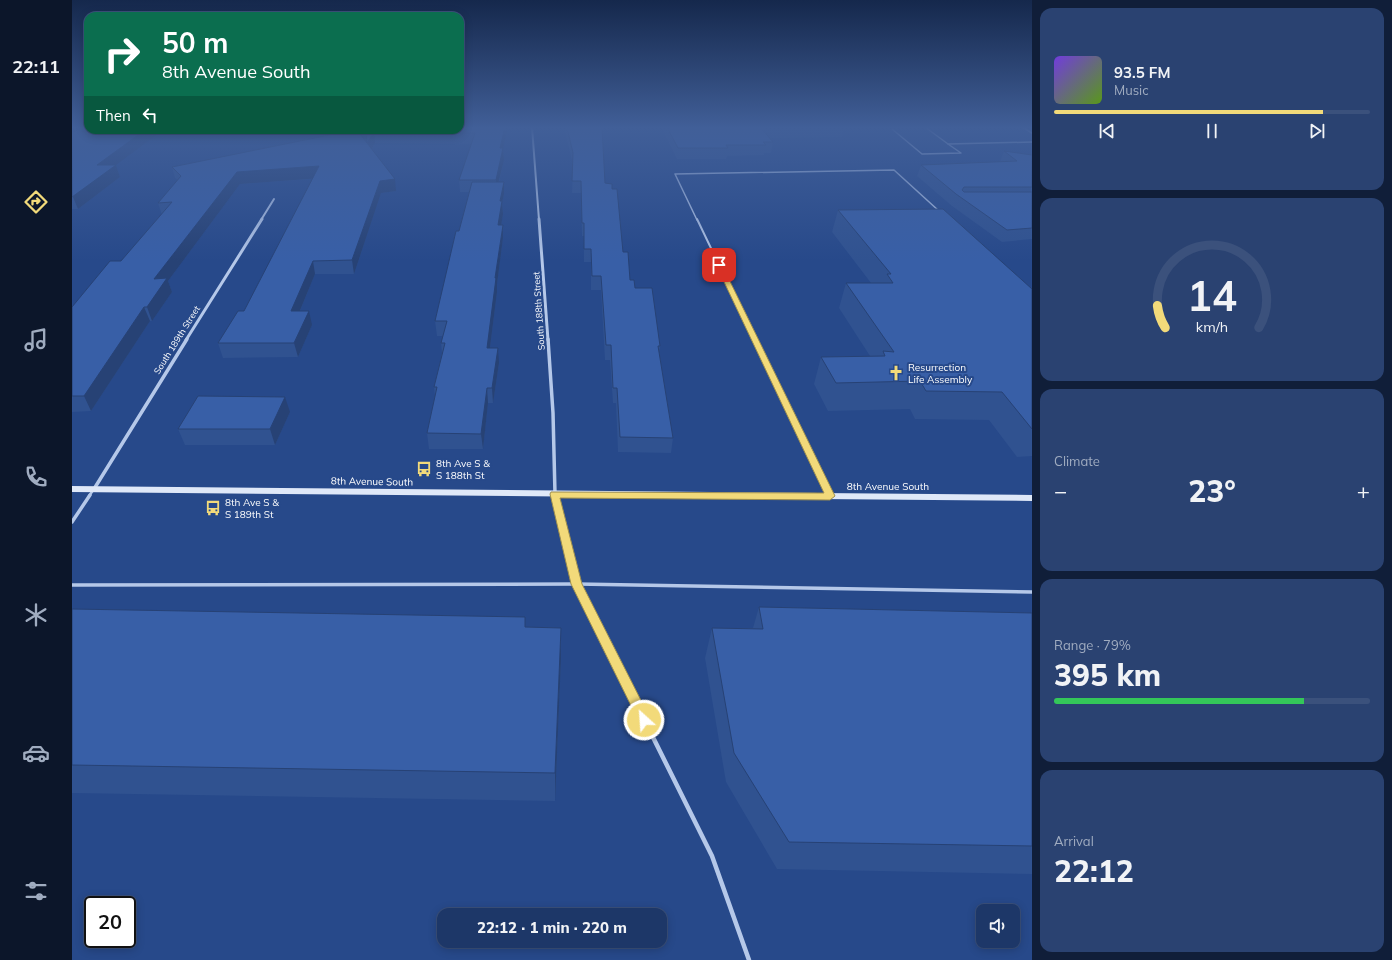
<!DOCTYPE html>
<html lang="en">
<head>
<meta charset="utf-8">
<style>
  :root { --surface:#1d3768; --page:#2a4271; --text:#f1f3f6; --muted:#a0acc0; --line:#3b517c; --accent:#f2da7a }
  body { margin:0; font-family:Mulish,sans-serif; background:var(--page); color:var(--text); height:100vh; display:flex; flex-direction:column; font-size:15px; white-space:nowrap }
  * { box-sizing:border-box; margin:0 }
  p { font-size:13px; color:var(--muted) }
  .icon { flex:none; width:22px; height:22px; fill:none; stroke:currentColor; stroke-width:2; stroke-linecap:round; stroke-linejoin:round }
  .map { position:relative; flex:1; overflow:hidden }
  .panel { display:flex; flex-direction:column; gap:8px; padding:8px; background:#101e39; width:360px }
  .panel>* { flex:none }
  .banner { position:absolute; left:12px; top:12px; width:380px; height:122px; border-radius:12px; box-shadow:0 2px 10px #0003,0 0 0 1px var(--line); background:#0b6e4f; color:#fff; overflow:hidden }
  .buttons { position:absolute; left:904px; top:904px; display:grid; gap:8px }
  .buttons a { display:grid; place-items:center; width:44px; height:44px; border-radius:8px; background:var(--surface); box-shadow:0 2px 10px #0003,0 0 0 1px var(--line); font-size:20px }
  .speed { position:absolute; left:12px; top:896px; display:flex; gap:8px; font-size:20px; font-weight:700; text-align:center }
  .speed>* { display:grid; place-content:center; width:52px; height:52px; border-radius:50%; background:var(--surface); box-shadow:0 2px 10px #0003,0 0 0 1px var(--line); line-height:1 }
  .speed .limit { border:2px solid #111; border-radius:6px; background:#fff; color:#111 }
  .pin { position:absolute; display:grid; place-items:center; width:34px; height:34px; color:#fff; margin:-17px; border-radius:8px; box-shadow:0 2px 6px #0006 }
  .me { position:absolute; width:44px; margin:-22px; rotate:334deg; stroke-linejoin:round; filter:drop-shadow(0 0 3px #0008) }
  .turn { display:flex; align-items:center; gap:14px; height:84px; padding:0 12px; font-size:18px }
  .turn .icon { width:52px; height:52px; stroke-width:2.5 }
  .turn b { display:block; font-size:28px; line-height:34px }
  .then { display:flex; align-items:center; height:38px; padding:0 12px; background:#0003; gap:8px; font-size:15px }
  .big { font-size:30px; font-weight:800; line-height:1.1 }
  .panel .tile { flex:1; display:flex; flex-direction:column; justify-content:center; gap:6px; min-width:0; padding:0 14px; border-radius:12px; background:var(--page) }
  .panel .dial { align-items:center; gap:0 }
  .dial svg { height:104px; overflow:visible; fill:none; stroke:var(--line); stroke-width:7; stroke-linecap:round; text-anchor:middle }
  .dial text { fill:var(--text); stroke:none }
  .song { display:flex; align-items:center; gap:12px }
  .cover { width:48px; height:48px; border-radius:6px; background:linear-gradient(135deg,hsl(260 70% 55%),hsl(90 70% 35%)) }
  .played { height:4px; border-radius:2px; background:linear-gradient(90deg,var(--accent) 85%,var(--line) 85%) }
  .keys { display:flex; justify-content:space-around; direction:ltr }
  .heat { display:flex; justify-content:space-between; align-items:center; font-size:22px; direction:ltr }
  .charge { height:6px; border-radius:3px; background:linear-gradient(90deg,#34c759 79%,var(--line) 0) }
  .trip { position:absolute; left:365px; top:908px; width:230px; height:40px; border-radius:12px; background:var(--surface); box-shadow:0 2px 10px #0003,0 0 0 1px var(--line); font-weight:800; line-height:40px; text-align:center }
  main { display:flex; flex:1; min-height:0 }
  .dock { display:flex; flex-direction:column; width:72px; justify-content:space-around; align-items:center; background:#0c162a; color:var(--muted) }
  .dock .icon { width:28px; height:28px }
  .dock .current { color:var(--accent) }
  .dock b { font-size:18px; color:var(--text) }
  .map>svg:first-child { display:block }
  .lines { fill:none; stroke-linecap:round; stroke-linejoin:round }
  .lane-far4 { stroke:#b5c8e9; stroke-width:1.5 }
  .lane-far3 { stroke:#b5c8e9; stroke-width:2 }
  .lane-far2 { stroke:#b5c8e9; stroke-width:2.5 }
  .lane-far1 { stroke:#b5c8e9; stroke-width:3.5 }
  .lane { stroke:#b5c8e9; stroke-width:4.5 }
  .street-far2 { stroke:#b5c8e9; stroke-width:2 }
  .street-far1 { stroke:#b5c8e9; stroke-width:3 }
  .street { stroke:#b5c8e9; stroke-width:3.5 }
  .secondary { fill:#dfe8f8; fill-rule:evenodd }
  .wall { fill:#305290 }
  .shaded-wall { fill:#274275 }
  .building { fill:#385fa7; stroke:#274275 }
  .route { fill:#f2da7a; stroke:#9d8e4f }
  .labels { text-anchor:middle; stroke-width:4; stroke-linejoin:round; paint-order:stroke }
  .far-street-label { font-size:9px; fill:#fff; stroke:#27498a }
  .poi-label { font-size:10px; fill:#fff; stroke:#27498a; text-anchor:start }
  .street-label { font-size:10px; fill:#fff; stroke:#27498a }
</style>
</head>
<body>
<main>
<nav class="dock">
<b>22:11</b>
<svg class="icon current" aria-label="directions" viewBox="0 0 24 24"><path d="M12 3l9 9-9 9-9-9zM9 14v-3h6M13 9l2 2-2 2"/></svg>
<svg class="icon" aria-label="music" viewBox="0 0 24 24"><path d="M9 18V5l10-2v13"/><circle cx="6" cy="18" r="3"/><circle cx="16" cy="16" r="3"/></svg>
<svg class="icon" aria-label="phone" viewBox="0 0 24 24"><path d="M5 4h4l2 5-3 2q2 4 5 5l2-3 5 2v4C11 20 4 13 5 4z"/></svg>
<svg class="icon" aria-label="climate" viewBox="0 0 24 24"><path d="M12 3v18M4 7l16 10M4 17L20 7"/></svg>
<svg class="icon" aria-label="car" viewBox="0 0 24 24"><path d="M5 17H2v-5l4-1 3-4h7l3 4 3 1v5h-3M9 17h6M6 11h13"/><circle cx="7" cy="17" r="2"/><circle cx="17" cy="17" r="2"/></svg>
<svg class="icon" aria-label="filters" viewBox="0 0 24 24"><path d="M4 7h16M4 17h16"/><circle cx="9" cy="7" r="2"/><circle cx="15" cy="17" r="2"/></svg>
</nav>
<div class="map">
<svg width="960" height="960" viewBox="0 0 960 960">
  <rect width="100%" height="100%" fill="#27498a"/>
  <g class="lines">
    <g class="lane-far4">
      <polyline points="853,127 876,144"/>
      <polyline points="950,127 960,133"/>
      <polyline points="820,129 850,154 889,153 876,144 960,142"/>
      <polyline points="625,220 603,174 822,170 867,211"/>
    </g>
    <polyline class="lane-far3" points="625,219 683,340"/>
    <g class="lane-far2">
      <polyline points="683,339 758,496"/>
      <polyline points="483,494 484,496"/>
      <polyline points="17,496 22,489"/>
    </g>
    <g class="lane-far1">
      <polyline points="483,495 505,584 562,698"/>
      <polyline points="0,522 18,495"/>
      <polyline points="0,585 505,584 960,592"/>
    </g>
    <polyline class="lane" points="561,697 640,856 677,960"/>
    <g class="street-far2">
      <polyline points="460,127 467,220"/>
      <polyline points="189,220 202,199"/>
    </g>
    <g class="street-far1">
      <polyline points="467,219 476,340"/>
      <polyline points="114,340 190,219"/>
    </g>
    <g class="street">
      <polyline points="476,339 481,413 483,494"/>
      <polyline points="22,489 115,339"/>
    </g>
    <polygon class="secondary" points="0,486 960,495 960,501 0,492"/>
  </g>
  <g class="wall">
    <polygon points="0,127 44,165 48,177 6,209 0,209"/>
    <polygon points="492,127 530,127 533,183 540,189 551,252 558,280 563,288 588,346 587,352 601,438 599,453 546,452 544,403 541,403 538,360 533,360 529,290 519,290 519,262 512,262 512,236 510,236 509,193 500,193 501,165"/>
    <polygon points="589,127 798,127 773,127 770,137 697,138 701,142 699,153 692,153 692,155 655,156 654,159 605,159"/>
    <polygon points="294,130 435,132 431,148 432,160 427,182 432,182 432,194 430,203 431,214 429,225 431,225 431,238 425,284 425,292 418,348 427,363 421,403 416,403 411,449 357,449 355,433 363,397 362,387 370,353 369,343 371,336 365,336 363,321 397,192 388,192 387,180 399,144 303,143 300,149 324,191 309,193 282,274 243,274 228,311 240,325 226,357 151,358 146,343 172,311 240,179 168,184 96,281 100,292 80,321 78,321 19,411 0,412 0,307 49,261 90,215 86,203 106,180 103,178 100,167 295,143"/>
    <polygon points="932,151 960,155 960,239 930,242 880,206 845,176 849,165 928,162"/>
    <polygon points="766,210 960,289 960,456 945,457 917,420 843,419 838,409 756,411 742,384 749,357 798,356 767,308 774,283 799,283 760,232"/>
    <polygon points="218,412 203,445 113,445 106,429"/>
    <polygon points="687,607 960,613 960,874 705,869 654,782 633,658 640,628 681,628"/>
    <polygon points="0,609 489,628 489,659 483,801 0,793"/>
  </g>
  <g class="shaded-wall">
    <polygon points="0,127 16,127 0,141"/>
    <polygon points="433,127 435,127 435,132 428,160 428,148"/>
    <polygon points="73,130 91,130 44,165 48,177 6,209 1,197 25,165"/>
    <polygon points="302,132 303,143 297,154 295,143"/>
    <polygon points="431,148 432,160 424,192 424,180"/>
    <polygon points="247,166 249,178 168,184 96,281 100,292 80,321 75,307 82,279 165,172"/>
    <polygon points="323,179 324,191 309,193 282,274 280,260 308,181"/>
    <polygon points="432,182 432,194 430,203 431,214 427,238 426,225 428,201"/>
    <polygon points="431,225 431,238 425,284 425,292 416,363 415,348 423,278"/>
    <polygon points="241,261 243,274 222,325 219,311"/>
    <polygon points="72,307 78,321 19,411 12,396"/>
    <polygon points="237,311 240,325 226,357 222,343"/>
    <polygon points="426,348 427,363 421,403 420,388"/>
    <polygon points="415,388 416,403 411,449 409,434"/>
    <polygon points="213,397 218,412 203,445 198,429"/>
    <polygon points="489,628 489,659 483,801 483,773"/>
  </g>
  <g class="building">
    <polygon points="9,127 16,127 16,130 73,130 25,165 44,165 0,197 0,133"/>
    <polygon points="388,127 433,127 428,148 431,148 424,180 387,180 403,133 302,132 295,143 323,179 308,181 280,260 241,261 219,311 237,311 222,343 146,343 166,311 172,311 247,166 165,172 82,279 95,278 75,307 72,307 12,396 0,396 0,307 38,261 49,261 100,202 86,203 109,176 100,167 282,130 285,130 295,143 294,130 388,130"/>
    <polygon points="495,127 530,127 533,183 540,184 540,189 545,189 551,252 556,252 558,280 562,280 563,288 580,288 588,346 586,346 601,438 548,437 545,388 541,388 539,345 534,345 529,276 520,276 519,249 512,249 512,223 510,223 509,181 500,181 501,153"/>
    <polygon points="595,127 756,127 689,128 701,142 691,142 694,145 654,145 656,148 606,148"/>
    <polygon points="932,151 960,155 960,187 892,187 890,190 892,192 960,192 960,228 935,230 884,194 849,165 945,161"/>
    <polygon points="400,182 432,182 428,201 430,201 426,225 431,225 423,278 424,278 415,348 426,348 420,388 415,388 409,434 355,433 365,387 362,387 373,343 369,343 375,321 363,321 384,231 387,231"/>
    <polygon points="871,209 960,289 960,429 930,392 854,391 848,381 764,383 749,357 813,356 811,351 822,352 774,283 821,283 815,274 819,274 766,210"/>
    <polygon points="126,396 213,397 198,429 106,429"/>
    <polygon points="687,607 960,613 960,846 717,842 662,753 640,628 691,629"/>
    <polygon points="0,609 453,617 453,627 489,628 483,773 0,765"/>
  </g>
  <linearGradient id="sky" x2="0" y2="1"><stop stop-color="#15284c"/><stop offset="0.49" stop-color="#415f98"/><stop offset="1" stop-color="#415f98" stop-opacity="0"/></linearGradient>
  <rect width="960" height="261" fill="url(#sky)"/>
  <polygon class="route" points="647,263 650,265 763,496 758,500 488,498 510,584 579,720 577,724 572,725 568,724 499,584 478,494 479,492 752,493 644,265"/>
  <defs>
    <symbol id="church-bare" viewBox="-9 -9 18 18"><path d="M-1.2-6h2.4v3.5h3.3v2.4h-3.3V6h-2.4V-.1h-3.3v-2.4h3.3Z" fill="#f2da7a" stroke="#27498a" stroke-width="2.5" paint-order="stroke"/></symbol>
    <symbol id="bus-bare" viewBox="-9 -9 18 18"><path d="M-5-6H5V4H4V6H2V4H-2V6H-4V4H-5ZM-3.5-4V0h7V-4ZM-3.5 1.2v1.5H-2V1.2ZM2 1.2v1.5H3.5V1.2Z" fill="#f2da7a" stroke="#27498a" stroke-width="2.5" paint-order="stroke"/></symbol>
  </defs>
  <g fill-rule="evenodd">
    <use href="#church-bare" x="813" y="362" width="22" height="22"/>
    <use href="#bus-bare" x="341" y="458" width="22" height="22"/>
    <use href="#bus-bare" x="130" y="497" width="22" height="22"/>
  </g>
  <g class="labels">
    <g class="far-street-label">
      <text transform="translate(467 311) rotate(-94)" y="3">South 188th Street</text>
      <text transform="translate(105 340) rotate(-58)" y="3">South 189th Street</text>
    </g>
    <g class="poi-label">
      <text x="836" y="371">Resurrection<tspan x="836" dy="12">Life Assembly</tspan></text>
      <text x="364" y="467">8th Ave S &amp;<tspan x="364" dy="12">S 188th St</tspan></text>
      <text x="153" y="506">8th Ave S &amp;<tspan x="153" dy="12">S 189th St</tspan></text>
    </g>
    <g class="street-label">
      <text transform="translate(300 481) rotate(1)" y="4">8th Avenue South</text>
      <text x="816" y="490">8th Avenue South</text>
    </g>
  </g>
</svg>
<div class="buttons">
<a><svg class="icon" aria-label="sound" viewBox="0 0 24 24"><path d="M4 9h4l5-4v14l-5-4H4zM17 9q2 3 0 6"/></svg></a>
</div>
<div class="speed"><div class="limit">20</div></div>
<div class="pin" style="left:647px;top:265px;background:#d93025"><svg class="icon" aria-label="arrive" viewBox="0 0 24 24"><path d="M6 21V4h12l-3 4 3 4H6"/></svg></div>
<svg class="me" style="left:572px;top:720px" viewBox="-20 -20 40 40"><circle r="17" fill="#f2da7a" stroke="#fff" stroke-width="3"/><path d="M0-11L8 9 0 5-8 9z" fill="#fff"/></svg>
<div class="trip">22:12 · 1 min · 220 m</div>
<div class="banner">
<div class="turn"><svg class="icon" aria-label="right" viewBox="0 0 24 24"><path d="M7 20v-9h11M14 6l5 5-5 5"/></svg><div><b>50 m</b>8th Avenue South</div></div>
<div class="then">Then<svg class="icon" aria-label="left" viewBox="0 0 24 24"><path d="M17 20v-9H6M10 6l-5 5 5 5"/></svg></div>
</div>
</div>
<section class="panel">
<div class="tile">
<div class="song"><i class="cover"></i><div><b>93.5 FM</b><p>Music</p></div></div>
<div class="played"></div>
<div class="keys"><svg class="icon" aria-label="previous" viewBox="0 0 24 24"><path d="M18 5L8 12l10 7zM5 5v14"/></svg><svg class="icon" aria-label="pause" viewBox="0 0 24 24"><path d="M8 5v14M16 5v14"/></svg><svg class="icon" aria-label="next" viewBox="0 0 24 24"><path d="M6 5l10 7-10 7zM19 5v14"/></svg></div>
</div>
<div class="tile dial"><svg viewBox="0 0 100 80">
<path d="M14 69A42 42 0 1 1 86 69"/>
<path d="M14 69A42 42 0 0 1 8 52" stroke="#f2da7a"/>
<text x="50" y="56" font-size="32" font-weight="700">14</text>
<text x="50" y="72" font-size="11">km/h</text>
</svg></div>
<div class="tile"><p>Climate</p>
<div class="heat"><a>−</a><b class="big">23°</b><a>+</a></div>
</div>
<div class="tile"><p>Range · 79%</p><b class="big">395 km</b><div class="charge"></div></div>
<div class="tile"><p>Arrival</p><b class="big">22:12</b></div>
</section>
</main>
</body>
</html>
